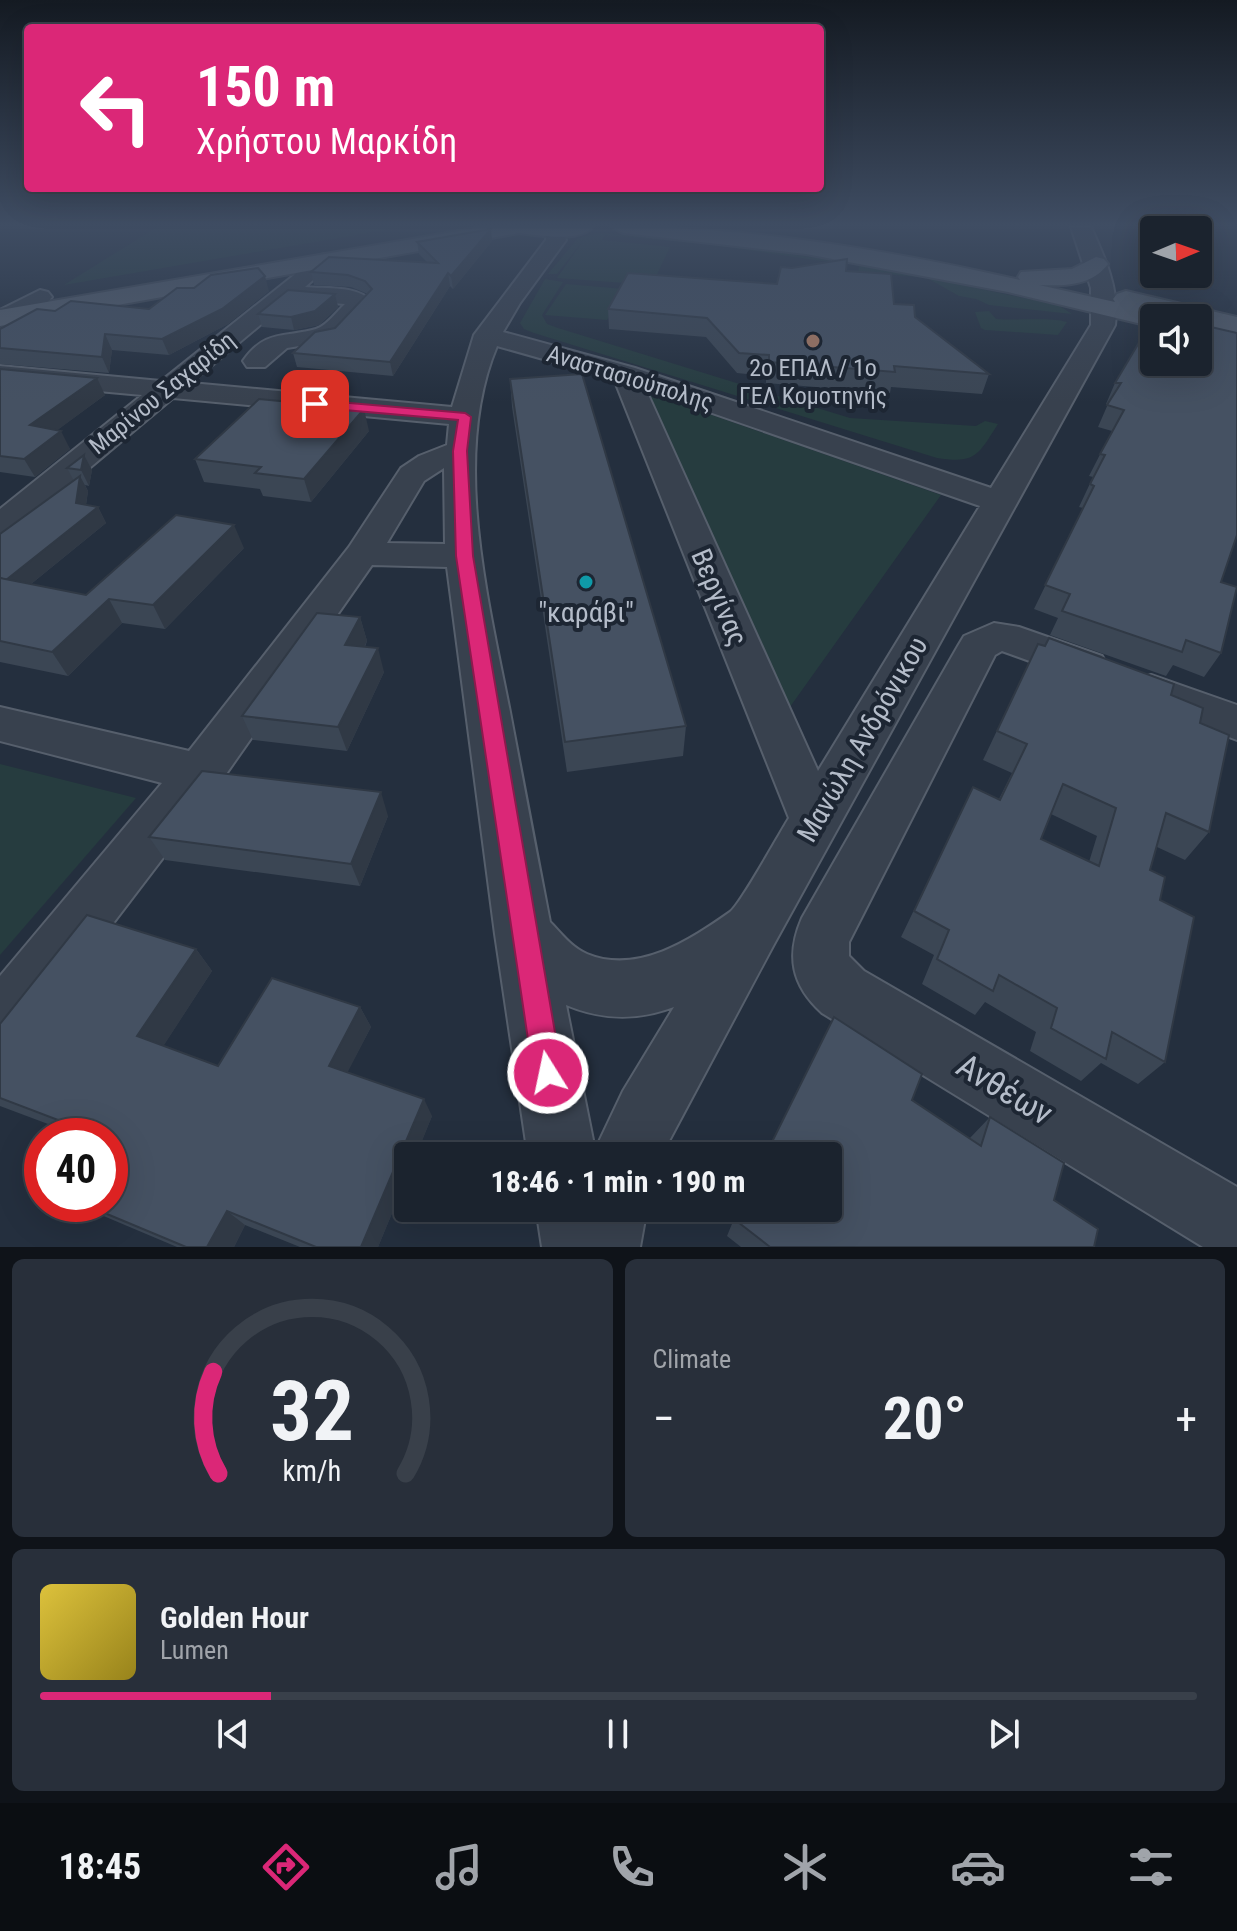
<!DOCTYPE html>
<html lang="en">
<head>
<meta charset="utf-8">
<style>
  :root { --surface:#1b232e; --page:#282f3a; --text:#f1f3f6; --muted:#a0a4aa; --line:#39404a; --accent:#db2777 }
  body { margin:0; font-family:"Roboto Condensed",sans-serif; background:var(--page); color:var(--text); height:100vh; display:flex; flex-direction:column; font-size:30px; white-space:nowrap }
  * { box-sizing:border-box; margin:0 }
  p { font-size:26px; color:var(--muted) }
  .icon { flex:none; width:44px; height:44px; fill:none; stroke:currentColor; stroke-width:2; stroke-linecap:round; stroke-linejoin:round }
  .map { position:relative; height:1247px; overflow:hidden }
  .drawer { display:flex; flex-direction:column; gap:12px; padding:12px; background:#0f1319; flex:1 }
  .drawer>* { flex:none }
  .top-card { position:absolute; left:24px; top:24px; width:800px; height:168px; border-radius:8px; box-shadow:0 8px 32px #0002,0 0 0 2px var(--line); background:#db2777; color:#fff; overflow:hidden }
  .needle { width:52px; rotate:88deg }
  .tools { position:absolute; left:1140px; top:216px; display:grid; gap:16px }
  .tools a { display:grid; place-items:center; width:72px; height:72px; border-radius:8px; background:var(--surface); box-shadow:0 8px 32px #0002,0 0 0 2px var(--line); font-size:40px }
  .speed { position:absolute; left:24px; top:1118px; display:flex; gap:16px; font-size:40px; font-weight:700; text-align:center }
  .speed>* { display:grid; place-content:center; width:104px; height:104px; border-radius:50%; background:var(--surface); box-shadow:0 8px 32px #0002,0 0 0 2px var(--line); line-height:1 }
  .speed .limit { border:12px solid #d22; background:#fff; color:#111 }
  .pin { position:absolute; display:grid; place-items:center; width:68px; height:68px; color:#fff; margin:-34px; border-radius:16px; box-shadow:0 4px 12px #0006 }
  .me { position:absolute; width:88px; margin:-44px; rotate:350deg; stroke-linejoin:round; filter:drop-shadow(0 0 6px #0008) }
  .turn { display:flex; align-items:center; gap:28px; height:168px; padding:0 40px; font-size:36px }
  .turn .icon { width:104px; height:104px; stroke-width:2.5 }
  .turn b { display:block; font-size:56px; line-height:68px }
  .big { font-size:60px; font-weight:700; line-height:1.1 }
  .drawer .card { flex:1; display:flex; flex-direction:column; justify-content:center; gap:12px; min-width:0; padding:0 28px; border-radius:12px; background:var(--page) }
  .drawer .dial { align-items:center; gap:0 }
  .dial svg { height:208px; overflow:visible; fill:none; stroke:var(--line); stroke-width:7; stroke-linecap:round; text-anchor:middle }
  .dial text { fill:var(--text); stroke:none }
  .song { display:flex; align-items:center; gap:24px }
  .cover { width:96px; height:96px; border-radius:12px; background:linear-gradient(135deg,hsl(50 70% 55%),hsl(50 70% 35%)) }
  .played { height:8px; border-radius:4px; background:linear-gradient(90deg,var(--accent) 20%,var(--line) 20%) }
  .keys { display:flex; justify-content:space-around; direction:ltr }
  .heat { display:flex; justify-content:space-between; align-items:center; font-size:44px; direction:ltr }
  .drawer .tiles { flex:1; display:grid; gap:12px; grid-template-columns:1fr 1fr }
  .card:last-child { grid-column:span 2 }
  .trip { position:absolute; left:394px; top:1142px; width:448px; height:80px; border-radius:8px; background:var(--surface); box-shadow:0 8px 32px #0002,0 0 0 2px var(--line); font-weight:700; line-height:80px; text-align:center }
  .menu { display:flex; height:128px; justify-content:space-around; align-items:center; background:#0b0e12; color:var(--muted) }
  .menu .icon { width:56px; height:56px }
  .menu .on { color:var(--accent) }
  .menu b { font-size:36px; color:var(--text) }
  .map>svg:first-child { display:block }
  .green { fill:#263c3f }
  .lines { fill:none; stroke-linecap:round; stroke-linejoin:round }
  .minor-casing { stroke:#565f6c; stroke-width:4 }
  .major-casing { stroke:#414a57; stroke-width:4 }
  .minor { fill:#38414e; fill-rule:evenodd }
  .major { fill:#56606e; fill-rule:evenodd }
  .wall { fill:#3b4654; fill-rule:evenodd }
  .shaded-wall { fill:#303945 }
  .building { fill:#455162; stroke:#303945; stroke-width:2; fill-rule:evenodd }
  .route { fill:#db2777; stroke:#8e194d; stroke-width:2 }
  .education-dot { fill:#8d6e63; stroke:#1d2633; stroke-width:3 }
  .culture-dot { fill:#0f9aa8; stroke:#1d2633; stroke-width:3 }
  .labels { text-anchor:middle; stroke-width:8; stroke-linejoin:round; paint-order:stroke }
  .far-poi-label { font-size:24px; fill:#b4bcc9; stroke:#1d2633 }
  .far-street-label { font-size:24px; fill:#b4bcc9; stroke:#1d2633 }
  .street-label { font-size:28px; fill:#b4bcc9; stroke:#1d2633 }
  .poi-label { font-size:28px; fill:#b4bcc9; stroke:#1d2633 }
  .near-street-label { font-size:34px; fill:#b4bcc9; stroke:#1d2633 }
</style>
</head>
<body>
<div class="map">
<svg width="1237" height="1247" viewBox="0 0 1237 1247">
  <rect width="100%" height="100%" fill="#242f3e"/>
  <g class="green">
    <polygon points="157,227 402,227 64,285"/>
    <polygon points="599,233 720,244 845,262 842,264 706,244 605,235 602,240 670,247 652,285 557,278 585,238 557,274 548,274 578,238"/>
    <polygon points="860,264 1058,305 1072,314 989,305 976,299 959,296 927,278 858,271"/>
    <path d="M545,279L563,282L542,315L547,324L558,328L850,418L976,426L985,421L998,424C978,455 976,464 937,458L534,333L524,329L520,323Z"/>
    <polygon points="566,284 624,289 607,320 545,315"/>
    <path d="M989,311L996,319C1018,321 1048,317 1067,322L1058,335L985,330L981,328L975,312Z"/>
    <polygon points="646,392 941,495 780,721"/>
    <polygon points="0,764 136,798 0,955"/>
  </g>
  <g class="lines">
    <defs>
      <g id="minor">
        <path d="M546,227H562L566,240L520,303L503,332L635,368L991,488L1091,325V288L1071,227H1091C1105,258 1120,290 1115,325L773,946L661,1156H528L495,934L447,567L372,565L217,787L21,1044L0,1053V976L162,783L0,741V707L189,751L349,547L401,468L419,456L447,445L449,424L173,398L12,533L0,536V509L142,395L0,382V366L161,381L318,256L325,254L336,260L305,287C326,289 358,285 372,302L336,340L287,348L265,367H247L243,361C265,329 285,338 316,329C327,326 337,311 345,304L290,300L191,383L452,407L474,335L546,240ZM497,346L614,379L789,818C779,834 740,905 730,912C690,940 638,975 587,954C572,948 561,933 550,922C536,852 523,782 510,712C488,600 451,455 497,346ZM646,390L980,506L818,771ZM444,468L445,544L387,543L424,481ZM566,1005C602,1020 637,1021 674,1007L623,1091L595,1150Z"/>
        <polygon points="40,290 48,292 52,297 48,302 0,327 0,310"/>
        <path d="M994,623L1019,627L1102,656L1108,667L1102,678L1087,682L1002,651L995,655L849,942V956L864,971L1237,1187V1247H1203L822,1013C791,985 786,955 802,918L958,646L964,636Z"/>
        <polygon points="1151,675 1237,705 1237,740 1136,702 1129,691 1136,680"/>
        <polygon points="536,1208 647,1208 640,1247 542,1247"/>
      </g>
      <g id="major">
        <path d="M482,227H593C578,243 539,235 519,233L0,326V310Z"/>
        <path d="M612,227C749,226 887,250 1020,280L1018,277L1021,272L1072,269L1096,257L1104,259L1108,264C1092,286 1064,286 1039,285L1115,302L1113,299L1117,294L1126,291L1237,317V333L1198,324V318H1154V327L1008,292L806,254L623,233Z"/>
      </g>
    </defs>
    <use href="#minor" class="minor-casing"/>
    <use href="#major" class="major-casing"/>
    <use href="#minor" class="minor"/>
    <use href="#major" class="major"/>
  </g>
  <g class="wall">
    <polygon points="492,241 453,289 450,286 393,376 297,367 293,353 335,328 368,294 351,287 314,285 311,272 427,262 419,254 417,242"/>
    <polygon points="792,268 846,271 915,317 989,374 982,394 891,387 890,393 766,383 766,376 737,373 706,337 609,329 608,309 777,284"/>
    <polygon points="194,288 269,291 228,324 169,355 112,350 109,373 0,364 0,329 55,311 149,309"/>
    <polygon points="335,294 338,307 319,325 294,330 262,327 258,314"/>
    <polygon points="1150,324 1221,582 1221,653 1204,677 1173,665 1166,676 1050,635 1058,618 1034,609 1083,508 1079,507 1093,477 1089,476 1112,431 1098,427 1108,404 1106,404 1115,383"/>
    <polygon points="0,369 105,395 57,430 70,449 35,477 0,472"/>
    <polygon points="510,379 686,726 683,756 567,772 512,407"/>
    <polygon points="369,431 311,502 263,496 260,489 204,482 195,459"/>
    <polygon points="84,455 92,470 89,486 85,485 88,491 86,505 98,507 106,523 31,584 86,595 244,548 165,629 122,623 68,676 0,662 0,534 74,481 67,468"/>
    <polygon points="360,617 367,641 365,647 384,672 347,751 253,740 242,716"/>
    <path d="M1038,644L1171,695L1200,723L1209,832L1185,860L1157,847L1150,870L1160,900L1165,1062L1138,1084L1101,1063L1081,1081L1030,1051L1036,1032L985,1002L975,1015L922,984L934,955L901,937L973,787L999,799L1012,773L983,760ZM1051,814L1097,836L1089,862L1041,839Z"/>
    <polygon points="388,816 360,886 165,860 149,837"/>
    <polygon points="196,949 212,971 163,1046 218,1066 360,1007 371,1027 347,1072 432,1116 378,1247 300,1247 245,1225 234,1247 177,1247 87,1209 77,1204 110,1204 110,1136 80,1136 0,1106 0,1024"/>
    <polygon points="912,1100 969,1139 990,1117 1054,1200 1094,1247 741,1247 727,1236 734,1219"/>
  </g>
  <g class="shaded-wall">
    <polygon points="491,229 492,241 453,289 451,276"/>
    <polygon points="448,273 450,286 393,376 390,362"/>
    <polygon points="265,276 269,291 228,324 169,355 162,339"/>
    <polygon points="335,294 338,307 319,325 294,330 291,317"/>
    <polygon points="105,334 112,350 109,373 102,357"/>
    <polygon points="97,378 105,395 40,443 30,425"/>
    <polygon points="364,409 369,431 311,502 304,479"/>
    <polygon points="61,431 70,449 35,477 24,459"/>
    <polygon points="84,455 92,470 89,486 81,470"/>
    <polygon points="80,476 88,491 84,518 98,507 106,523 15,597 4,581"/>
    <polygon points="234,525 244,548 165,629 153,605"/>
    <polygon points="109,599 122,623 68,676 52,652"/>
    <polygon points="360,617 367,641 353,669 345,645"/>
    <polygon points="378,648 384,672 347,751 338,727"/>
    <polygon points="381,792 388,816 360,886 351,864"/>
    <polygon points="196,949 212,971 157,1056 137,1036"/>
    <polygon points="360,1007 371,1027 341,1085 329,1066"/>
    <polygon points="424,1099 432,1116 416,1156 408,1156 408,1175 378,1247 361,1247"/>
    <polygon points="227,1211 245,1225 234,1247 207,1247"/>
  </g>
  <g class="building">
    <polygon points="491,229 451,276 448,273 390,362 293,353 315,332 335,328 372,289 365,281 348,275 311,272 329,257 438,263 417,242"/>
    <polygon points="847,259 846,271 891,274 894,304 914,305 915,317 989,374 894,366 895,372 769,362 769,355 739,353 707,318 608,309 628,273 777,284 781,267 792,268"/>
    <polygon points="258,268 265,276 222,309 162,339 105,334 102,357 0,348 0,329 37,309 55,311 71,301 149,309 177,288 194,288 211,275"/>
    <polygon points="288,290 335,294 315,311 291,317 258,314"/>
    <polygon points="1166,314 1186,318 1164,318"/>
    <polygon points="1150,324 1154,325 1154,362 1198,362 1198,324 1237,333 1237,535 1221,582 1237,587 1221,653 1186,640 1182,652 1062,611 1070,594 1045,585 1094,486 1090,484 1105,455 1100,454 1124,410 1107,405 1121,383 1115,383"/>
    <polygon points="0,369 97,378 30,425 61,431 24,459 0,456"/>
    <polygon points="582,374 686,726 565,742 510,379"/>
    <polygon points="259,399 364,409 304,479 255,473 261,467 195,459"/>
    <polygon points="84,455 81,470 67,468"/>
    <polygon points="80,476 76,503 98,507 6,580 0,578 0,534"/>
    <polygon points="176,515 234,525 153,605 109,599 52,652 0,641 0,578 86,595"/>
    <polygon points="317,613 360,617 345,645 378,648 338,727 242,716"/>
    <path d="M1049,638L1174,684L1171,695L1203,708L1200,723L1229,735L1209,832L1166,813L1150,870L1165,877L1160,900L1194,917L1165,1062L1112,1032L1106,1059L1051,1028L1057,1008L999,975L993,991L937,959L949,930L914,911L973,787L1000,800L1027,744L997,731L1038,644L1045,646ZM1063,784L1116,808L1099,866L1041,839Z"/>
    <polygon points="202,771 381,792 351,864 149,837"/>
    <polygon points="87,915 196,949 137,1036 218,1066 272,978 360,1007 329,1066 424,1099 361,1247 316,1247 227,1211 207,1247 186,1247 83,1204 110,1204 110,1136 100,1136 0,1098 0,1024"/>
    <polygon points="834,1017 922,1074 912,1100 981,1146 990,1117 1064,1163 1054,1200 1098,1229 1094,1247 770,1247 734,1219 740,1208 828,1208 828,1156 765,1156"/>
  </g>
  <linearGradient id="sky" x2="0" y2="1"><stop stop-color="#141a22"/><stop offset="0.56" stop-color="#3f4d63"/><stop offset="1" stop-color="#3f4d63" stop-opacity="0"/></linearGradient>
  <rect width="1237" height="402" fill="url(#sky)"/>
  <polygon class="route" points="315,400 465,413 471,417 467,451 473,556 562,1073 558,1083 548,1087 537,1083 533,1073 456,556 453,451 458,420 310,407 310,401"/>
  <circle class="education-dot" cx="813" cy="341" r="8"/>
  <circle class="culture-dot" cx="586" cy="582" r="8"/>
  <g class="labels">
    <g class="far-poi-label">
      <text x="813" y="376">2ο ΕΠΑΛ / 1ο<tspan x="813" dy="28">ΓΕΛ Κομοτηνής</tspan></text>
    </g>
    <g class="far-street-label">
      <text transform="translate(630 378) rotate(17)" y="8">Αναστασιούπολης</text>
      <text transform="translate(162 393) rotate(-39)" y="8">Μαρίνου Σαχαρίδη</text>
    </g>
    <g class="street-label">
      <text transform="translate(720 597) rotate(67)" y="10">Βεργίνας</text>
      <text transform="translate(862 739) rotate(-60)" y="10">Μανώλη Ανδρόνικου</text>
    </g>
    <g class="poi-label">
      <text x="586" y="622">"καράβι"</text>
    </g>
    <g class="near-street-label">
      <text transform="translate(1005 1089) rotate(31)" y="12">Ανθέων</text>
    </g>
  </g>
</svg>
<div class="tools">
<a><svg class="needle" viewBox="-14 -14 28 28"><path d="M0-13l5 13h-10z" fill="#e53935"/><path d="M0 13l5-13h-10z" fill="#a0a4aa"/></svg></a>
<a><svg class="icon" aria-label="sound" viewBox="0 0 24 24"><path d="M4 9h4l5-4v14l-5-4H4zM17 9q2 3 0 6"/></svg></a>
</div>
<div class="speed"><div class="limit">40</div></div>
<div class="pin" style="left:315px;top:404px;background:#d93025"><svg class="icon" aria-label="arrive" viewBox="0 0 24 24"><path d="M6 21V4h12l-3 4 3 4H6"/></svg></div>
<svg class="me" style="left:548px;top:1073px" viewBox="-20 -20 40 40"><circle r="17" fill="#db2777" stroke="#fff" stroke-width="3"/><path d="M0-11L8 9 0 5-8 9z" fill="#fff"/></svg>
<div class="trip">18:46 · 1 min · 190 m</div>
<div class="top-card">
<div class="turn"><svg class="icon" aria-label="left" viewBox="0 0 24 24"><path d="M17 20v-9H6M10 6l-5 5 5 5"/></svg><div><b>150 m</b>Χρήστου Μαρκίδη</div></div>
</div>
</div>
<section class="drawer">
<div class="tiles">
<div class="card dial"><svg viewBox="0 0 100 80">
<path d="M14 69A42 42 0 1 1 86 69"/>
<path d="M14 69A42 42 0 0 1 12 30" stroke="#db2777"/>
<text x="50" y="56" font-size="32" font-weight="700">32</text>
<text x="50" y="72" font-size="11">km/h</text>
</svg></div>
<div class="card"><p>Climate</p>
<div class="heat"><a>−</a><b class="big">20°</b><a>+</a></div>
</div>
<div class="card">
<div class="song"><i class="cover"></i><div><b>Golden Hour</b><p>Lumen</p></div></div>
<div class="played"></div>
<div class="keys"><svg class="icon" aria-label="previous" viewBox="0 0 24 24"><path d="M18 5L8 12l10 7zM5 5v14"/></svg><svg class="icon" aria-label="pause" viewBox="0 0 24 24"><path d="M8 5v14M16 5v14"/></svg><svg class="icon" aria-label="next" viewBox="0 0 24 24"><path d="M6 5l10 7-10 7zM19 5v14"/></svg></div>
</div>
</div>
</section>
<nav class="menu">
<b>18:45</b>
<svg class="icon on" aria-label="directions" viewBox="0 0 24 24"><path d="M12 3l9 9-9 9-9-9zM9 14v-3h6M13 9l2 2-2 2"/></svg>
<svg class="icon" aria-label="music" viewBox="0 0 24 24"><path d="M9 18V5l10-2v13"/><circle cx="6" cy="18" r="3"/><circle cx="16" cy="16" r="3"/></svg>
<svg class="icon" aria-label="phone" viewBox="0 0 24 24"><path d="M5 4h4l2 5-3 2q2 4 5 5l2-3 5 2v4C11 20 4 13 5 4z"/></svg>
<svg class="icon" aria-label="climate" viewBox="0 0 24 24"><path d="M12 3v18M4 7l16 10M4 17L20 7"/></svg>
<svg class="icon" aria-label="car" viewBox="0 0 24 24"><path d="M5 17H2v-5l4-1 3-4h7l3 4 3 1v5h-3M9 17h6M6 11h13"/><circle cx="7" cy="17" r="2"/><circle cx="17" cy="17" r="2"/></svg>
<svg class="icon" aria-label="filters" viewBox="0 0 24 24"><path d="M4 7h16M4 17h16"/><circle cx="9" cy="7" r="2"/><circle cx="15" cy="17" r="2"/></svg>
</nav>
</body>
</html>
